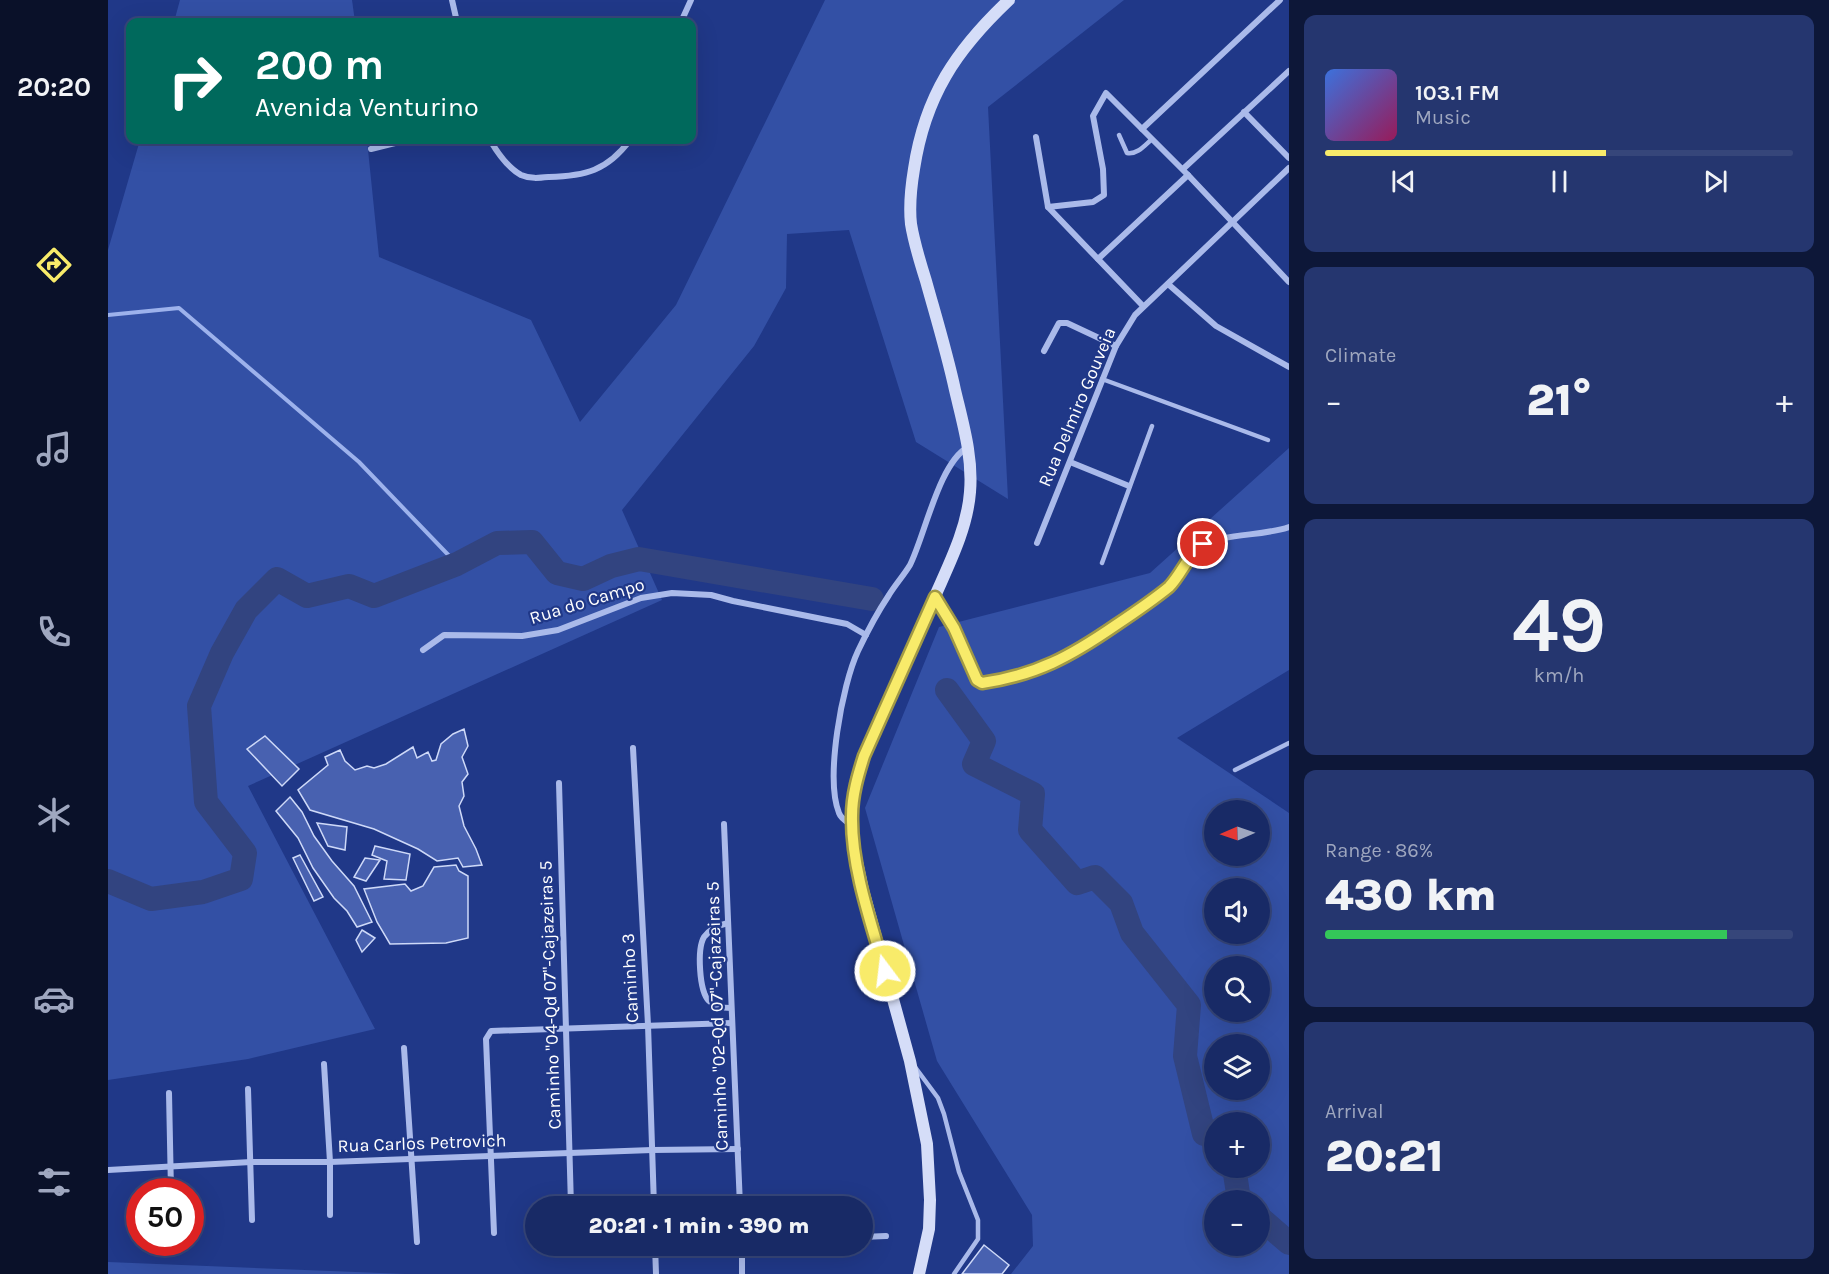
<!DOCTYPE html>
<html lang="en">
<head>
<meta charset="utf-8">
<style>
  :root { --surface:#182a66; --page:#25366f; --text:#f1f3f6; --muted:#9fa7bf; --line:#36467a; --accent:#f8eb6a }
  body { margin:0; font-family:Karla,sans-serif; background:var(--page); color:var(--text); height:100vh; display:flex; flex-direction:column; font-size:22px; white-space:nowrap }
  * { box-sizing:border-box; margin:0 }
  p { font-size:20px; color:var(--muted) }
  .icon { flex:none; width:33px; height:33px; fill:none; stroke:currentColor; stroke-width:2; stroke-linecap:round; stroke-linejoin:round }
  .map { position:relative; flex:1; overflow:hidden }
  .drawer { display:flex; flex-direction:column; gap:15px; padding:15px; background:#0d1738; width:540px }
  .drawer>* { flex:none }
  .guide { position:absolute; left:18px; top:18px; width:570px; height:126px; border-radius:12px; box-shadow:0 6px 24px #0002,0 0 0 2px var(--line); background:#00695c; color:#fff; overflow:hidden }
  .needle { width:39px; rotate:268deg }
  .tools { position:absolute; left:1096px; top:800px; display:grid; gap:12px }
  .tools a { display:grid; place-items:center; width:66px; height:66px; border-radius:50%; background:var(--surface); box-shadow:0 6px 24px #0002,0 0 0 2px var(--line); font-size:30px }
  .speed { position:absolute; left:18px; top:1178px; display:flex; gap:12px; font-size:30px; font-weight:700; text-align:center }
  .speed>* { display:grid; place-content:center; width:78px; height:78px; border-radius:50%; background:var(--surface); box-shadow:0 6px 24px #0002,0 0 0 2px var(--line); line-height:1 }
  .speed .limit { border:9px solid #d22; background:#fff; color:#111 }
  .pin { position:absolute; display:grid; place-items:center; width:51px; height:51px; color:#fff; margin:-26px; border:3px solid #fff; border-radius:50%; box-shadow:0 2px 6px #0007 }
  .me { position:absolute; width:66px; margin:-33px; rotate:345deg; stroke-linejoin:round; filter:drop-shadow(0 0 4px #0008) }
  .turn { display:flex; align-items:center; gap:21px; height:126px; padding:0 30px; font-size:27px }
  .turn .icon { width:78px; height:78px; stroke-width:2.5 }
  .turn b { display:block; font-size:42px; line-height:51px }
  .big { font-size:45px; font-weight:800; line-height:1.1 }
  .drawer .card { flex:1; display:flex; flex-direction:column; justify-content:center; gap:9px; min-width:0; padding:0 21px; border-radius:12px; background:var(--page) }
  .drawer .dial { align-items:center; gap:0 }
  .dial b { font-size:78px; line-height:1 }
  .song { display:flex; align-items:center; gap:18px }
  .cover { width:72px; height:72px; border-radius:9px; background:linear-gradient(135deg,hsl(220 70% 55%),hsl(330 70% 35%)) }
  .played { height:6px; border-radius:3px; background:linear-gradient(90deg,var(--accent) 60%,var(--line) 60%) }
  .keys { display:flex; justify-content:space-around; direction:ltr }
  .heat { display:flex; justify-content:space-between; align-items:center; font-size:33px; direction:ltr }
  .charge { height:9px; border-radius:4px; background:linear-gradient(90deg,#34c759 86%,var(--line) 0) }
  .trip { position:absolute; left:417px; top:1196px; width:348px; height:60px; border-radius:30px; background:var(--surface); box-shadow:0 6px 24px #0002,0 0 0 2px var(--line); font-weight:800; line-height:60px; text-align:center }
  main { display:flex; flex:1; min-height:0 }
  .tab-bar { display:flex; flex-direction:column; width:108px; justify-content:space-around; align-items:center; background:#0a1129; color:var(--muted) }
  .tab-bar .icon { width:42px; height:42px }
  .tab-bar .active { color:var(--accent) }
  .tab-bar b { font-size:27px; color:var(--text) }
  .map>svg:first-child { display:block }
  .green { fill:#3350a5; fill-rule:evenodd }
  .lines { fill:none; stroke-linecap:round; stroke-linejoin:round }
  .stream { stroke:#9db2ec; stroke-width:4 }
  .river { stroke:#324480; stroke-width:24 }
  .building { fill:#4861b0; stroke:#ced9f8; stroke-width:1.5 }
  .lane { stroke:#aabaea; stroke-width:4.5 }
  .street { stroke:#aabaea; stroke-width:6 }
  .secondary { stroke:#d5ddf8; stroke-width:12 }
  .route-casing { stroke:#a19945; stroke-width:15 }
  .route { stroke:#f8eb6a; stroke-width:10 }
  .labels { text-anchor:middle; stroke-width:4.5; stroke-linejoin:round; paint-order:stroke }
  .street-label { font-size:18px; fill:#fff; stroke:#203888 }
</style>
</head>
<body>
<main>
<nav class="tab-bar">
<b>20:20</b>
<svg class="icon active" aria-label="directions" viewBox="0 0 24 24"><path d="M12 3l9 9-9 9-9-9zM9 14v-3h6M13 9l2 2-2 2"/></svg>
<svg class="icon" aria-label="music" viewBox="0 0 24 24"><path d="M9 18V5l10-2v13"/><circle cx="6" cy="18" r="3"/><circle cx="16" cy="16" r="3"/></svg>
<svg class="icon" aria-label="phone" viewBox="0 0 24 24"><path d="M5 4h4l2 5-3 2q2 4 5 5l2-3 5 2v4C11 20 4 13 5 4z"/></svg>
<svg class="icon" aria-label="climate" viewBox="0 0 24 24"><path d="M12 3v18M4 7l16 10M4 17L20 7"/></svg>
<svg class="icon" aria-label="car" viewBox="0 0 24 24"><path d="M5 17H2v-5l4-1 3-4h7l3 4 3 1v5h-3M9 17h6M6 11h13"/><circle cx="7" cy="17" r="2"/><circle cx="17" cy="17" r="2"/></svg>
<svg class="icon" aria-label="filters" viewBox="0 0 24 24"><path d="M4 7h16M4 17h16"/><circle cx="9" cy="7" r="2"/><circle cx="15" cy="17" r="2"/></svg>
</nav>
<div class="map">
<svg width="1181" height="1274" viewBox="0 0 1181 1274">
  <rect width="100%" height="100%" fill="#203888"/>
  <g class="green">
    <polygon points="72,0 244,0 247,22 66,22"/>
    <polygon points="717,0 1016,0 880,107 900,499 808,442 741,230 679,234 678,288 646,346 514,510 554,600 140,786 267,1029 140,1059 0,1080 0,250 32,140 259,140 271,257 423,320 472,422 568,305"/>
    <path d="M1181,448V670L1069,738L1181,813V1274H903L925,1246L924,1215L829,1061L757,808L831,627L1042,573ZM1107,810H1152V855H1107ZM1107,888H1152V933H1107ZM1107,966H1152V1011H1107ZM1107,1044H1152V1089H1107ZM1107,1122H1152V1167H1107ZM1107,1200H1152V1245H1107Z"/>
    <polygon points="0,1262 297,1274 0,1274"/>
  </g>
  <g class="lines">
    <polyline class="stream" points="0,315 71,308 251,462 349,564"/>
    <g class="river">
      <polyline points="839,690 876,741 866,764 925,794 922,830 969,883 987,877 1013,903 1024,933 1081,1005 1077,1056 1096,1134 1107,1135"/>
      <polyline points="0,881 43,899 95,892 133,879 137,853 98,802 91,706 114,653 138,610 169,579 199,596 241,586 266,596 349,564 389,543 424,542 449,573 475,579 503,566 531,559 764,599"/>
      <polyline points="1126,1167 1131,1200"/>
      <polyline points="1152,1218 1181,1243"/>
    </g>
  </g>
  <g class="building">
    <polygon points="356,729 360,746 354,757 360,774 354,782 356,796 351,806 356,826 368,849 374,865 355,867 350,858 329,861 310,849 266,829 202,810 190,790 220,765 217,757 232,750 237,761 247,770 259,766 266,768 278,764 305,747 309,758 320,752 324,761 328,760 333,744 345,734"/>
    <polygon points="157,736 191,769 174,786 139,749"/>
    <polygon points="182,797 194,812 206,836 224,861 246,886 264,922 249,927 239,911 226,898 205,868 190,838 168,811"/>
    <polygon points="209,823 239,827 237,850 220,846"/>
    <polygon points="267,846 302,854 298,880 276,879 279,861 264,855"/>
    <polygon points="192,855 215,897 206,901 185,858"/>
    <polygon points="257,858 272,860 258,881 246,877"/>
    <polygon points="348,865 351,871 360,876 360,938 338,943 282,944 269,922 256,889 297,884 303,891 315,886 326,867"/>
    <polygon points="254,930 267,938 254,952 248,940"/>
    <polygon points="876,1245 901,1265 894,1274 854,1274"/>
  </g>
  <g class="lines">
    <g class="lane">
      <path d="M1011,135L1019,153C1029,155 1037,145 1044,139"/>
      <polyline points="994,379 1160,440"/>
      <polyline points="994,563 1044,426"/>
      <polyline points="1127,770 1181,743"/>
      <polyline points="807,1067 830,1098 836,1114 851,1172 870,1220 870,1239 846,1274"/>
    </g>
    <g class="street">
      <polyline points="344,0 349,22"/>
      <polyline points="573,22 583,0"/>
      <polyline points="1136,112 1181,158"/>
      <polyline points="1034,129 1172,0"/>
      <polyline points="928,137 940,207"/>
      <path d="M382,140C389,152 400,168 413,175C422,179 431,178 441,177C477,176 499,171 522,140"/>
      <polyline points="263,149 299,140"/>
      <polyline points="1075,169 1181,71"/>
      <polyline points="990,259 1080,175"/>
      <polyline points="1060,284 1108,326 1181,367"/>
      <polyline points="1035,306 940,207 985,202 996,195 995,169 985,116 998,93 1080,175 1181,282"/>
      <polyline points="936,351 951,323 959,323 1008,346"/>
      <polyline points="962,462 1021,486"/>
      <polyline points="929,543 1008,346 1027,315 1181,168"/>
      <path d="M827,598L846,628L869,680L874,683C931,675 965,654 1012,623C1032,609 1053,596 1070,577C1078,568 1081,555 1090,547C1118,532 1152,537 1181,527"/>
      <polyline points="315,650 336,635 414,636 450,630 533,598 564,593 603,595 625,601 739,624 758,635"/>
      <polyline points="525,748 540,1025 546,1206"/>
      <polyline points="451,783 463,1206"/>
      <polyline points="616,824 632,1206"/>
      <path d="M744,825C739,822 733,819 731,813C717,778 734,685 750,651C759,632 769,613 781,595C787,585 796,575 802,565C817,535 831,463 860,447"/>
      <path d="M620,923C611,925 602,929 596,937C589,949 591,991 601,1001C607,1007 615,1008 623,1008"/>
      <polyline points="296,1048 309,1242"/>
      <polyline points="216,1064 222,1162 222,1215"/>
      <polyline points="140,1089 144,1220"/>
      <polyline points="61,1093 63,1191"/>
      <polyline points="0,1170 143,1162 222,1162 544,1150 630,1149"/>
      <polyline points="386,1233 378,1039 383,1031 624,1023"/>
      <polyline points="754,1237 778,1236"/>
      <polyline points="464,1245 465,1255"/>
      <polyline points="547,1245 548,1274"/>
      <polyline points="634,1245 634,1274"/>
    </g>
    <path class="secondary" d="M811,1274L821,1229L822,1200L819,1144L802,1061L755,890L746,848L744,815L745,802L748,780L756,756C779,705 802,655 824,603C839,568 859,531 862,492C865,457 855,424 847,390C839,353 828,317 818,281C812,262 806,243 803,224C801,206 803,187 806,169C817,96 848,50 901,0"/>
  </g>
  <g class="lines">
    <defs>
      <path id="route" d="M777,971C763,923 743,866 744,816C744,795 750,775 756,756L827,597L846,628L869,680L874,683C929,675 963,656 1008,625C1026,613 1044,601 1061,587C1073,575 1083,550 1095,544"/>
    </defs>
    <use href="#route" class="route-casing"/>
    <use href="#route" class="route"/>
  </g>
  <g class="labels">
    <g class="street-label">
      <text transform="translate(969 407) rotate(-67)" y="6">Rua Delmiro Gouveia</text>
      <text transform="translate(479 601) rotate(-17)" y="6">Rua do Campo</text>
      <text transform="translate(522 978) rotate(-93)" y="6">Caminho 3</text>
      <text transform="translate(442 995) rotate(-92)" y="6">Caminho "04-Qd 07"-Cajazeiras 5</text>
      <text transform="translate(609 1016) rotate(-92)" y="6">Caminho "02-Qd 07"-Cajazeiras 5</text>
      <text transform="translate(314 1143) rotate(-2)" y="6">Rua Carlos Petrovich</text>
    </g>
  </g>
</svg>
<div class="tools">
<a><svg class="needle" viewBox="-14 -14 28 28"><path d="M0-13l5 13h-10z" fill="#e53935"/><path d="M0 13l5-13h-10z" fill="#9fa7bf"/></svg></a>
<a><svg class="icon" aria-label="sound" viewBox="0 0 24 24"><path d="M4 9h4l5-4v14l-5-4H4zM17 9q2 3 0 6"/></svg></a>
<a><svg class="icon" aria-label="search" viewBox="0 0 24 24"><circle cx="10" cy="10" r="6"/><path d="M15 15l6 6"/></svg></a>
<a><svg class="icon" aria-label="layers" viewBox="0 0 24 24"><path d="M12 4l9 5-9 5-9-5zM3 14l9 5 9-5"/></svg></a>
<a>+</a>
<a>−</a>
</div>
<div class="speed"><div class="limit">50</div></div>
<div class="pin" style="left:1095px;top:544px;background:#d93025"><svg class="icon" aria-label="arrive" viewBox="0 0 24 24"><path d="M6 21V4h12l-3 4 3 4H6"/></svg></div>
<svg class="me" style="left:777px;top:971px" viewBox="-20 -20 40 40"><circle r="17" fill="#f8eb6a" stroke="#fff" stroke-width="3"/><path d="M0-11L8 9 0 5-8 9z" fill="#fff"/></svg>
<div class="trip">20:21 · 1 min · 390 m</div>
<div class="guide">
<div class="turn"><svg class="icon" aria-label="right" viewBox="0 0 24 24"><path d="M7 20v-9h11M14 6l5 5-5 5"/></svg><div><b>200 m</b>Avenida Venturino</div></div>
</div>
</div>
<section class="drawer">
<div class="card">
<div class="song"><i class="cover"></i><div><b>103.1 FM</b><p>Music</p></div></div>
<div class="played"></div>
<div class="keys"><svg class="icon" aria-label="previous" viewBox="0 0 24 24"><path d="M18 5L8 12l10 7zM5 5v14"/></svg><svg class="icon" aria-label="pause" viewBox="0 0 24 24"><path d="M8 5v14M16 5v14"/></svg><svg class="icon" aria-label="next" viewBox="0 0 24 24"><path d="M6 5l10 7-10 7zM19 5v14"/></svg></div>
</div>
<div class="card"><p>Climate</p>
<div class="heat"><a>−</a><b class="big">21°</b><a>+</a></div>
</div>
<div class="card dial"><b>49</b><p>km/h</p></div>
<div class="card"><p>Range · 86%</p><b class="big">430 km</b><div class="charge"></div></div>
<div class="card"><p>Arrival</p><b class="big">20:21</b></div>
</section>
</main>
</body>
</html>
